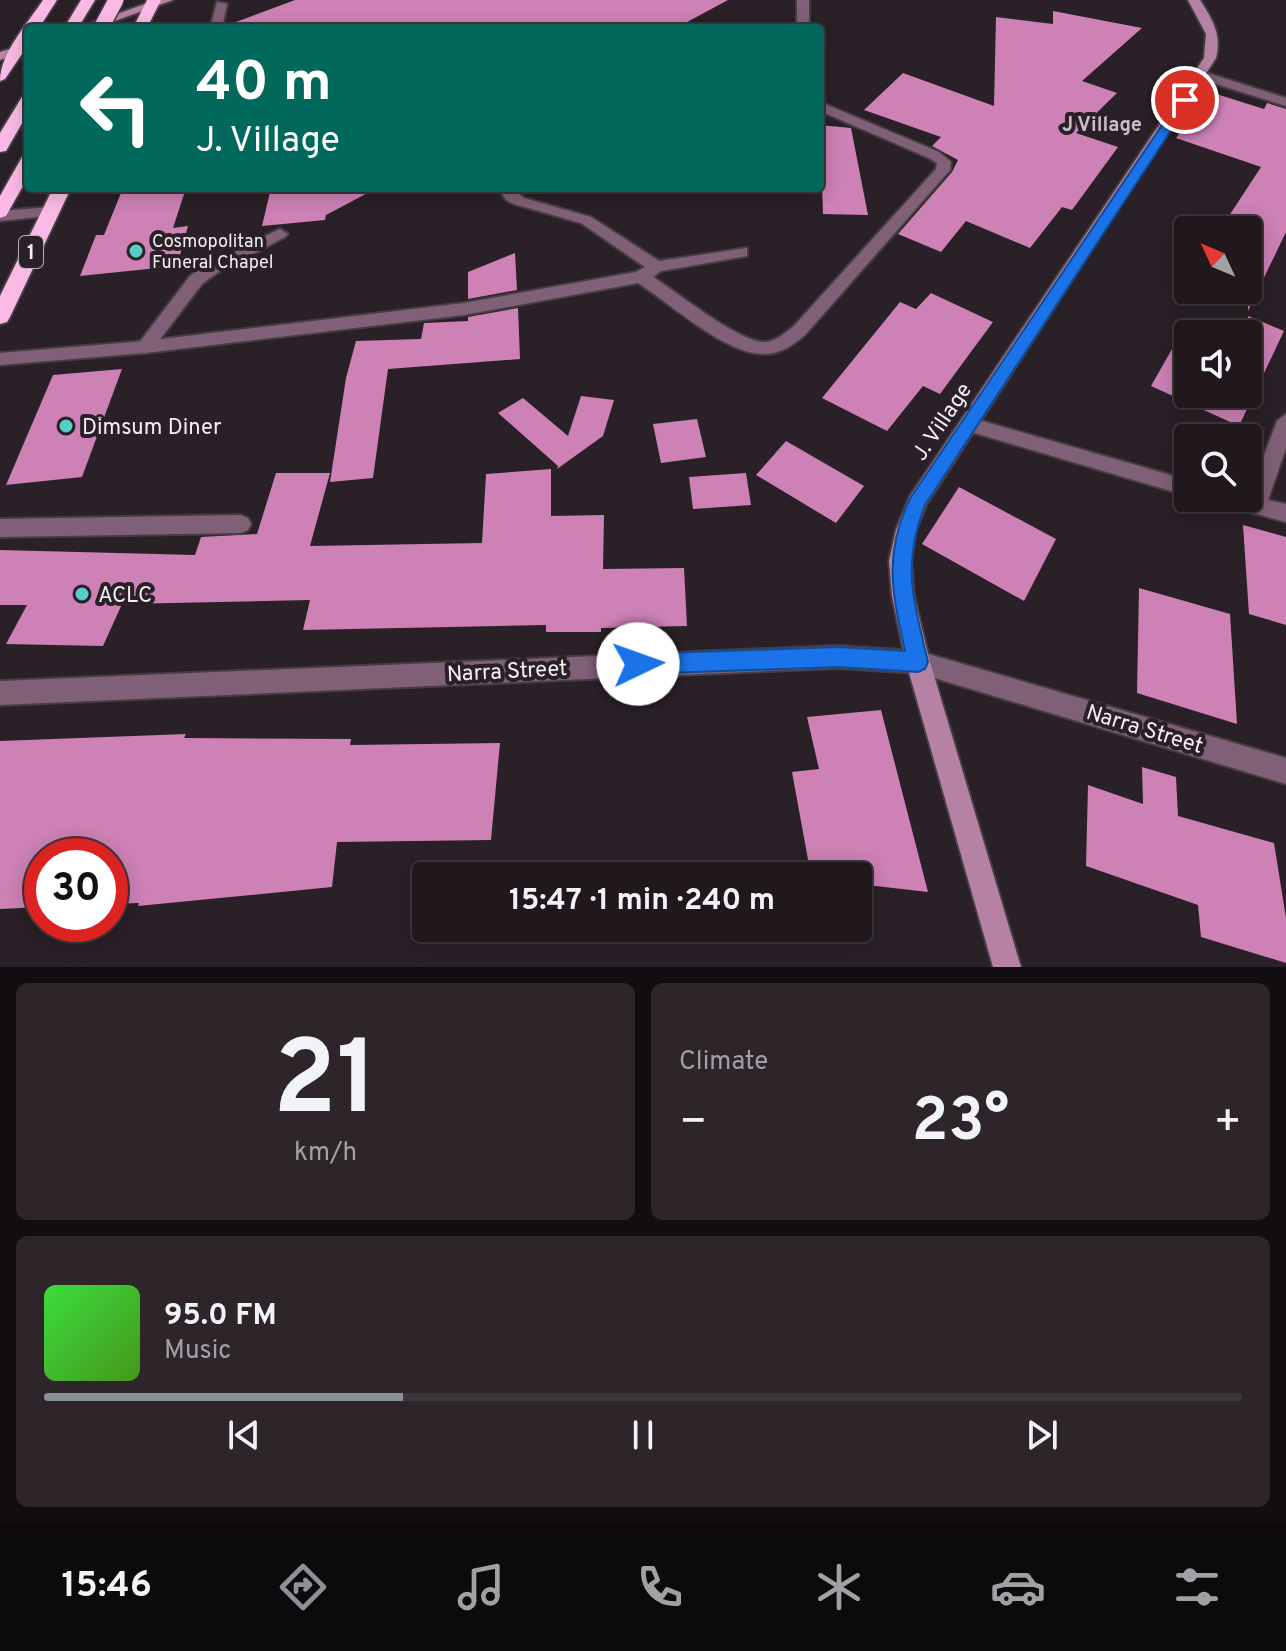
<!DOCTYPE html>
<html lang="en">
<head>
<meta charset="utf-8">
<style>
  :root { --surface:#20181d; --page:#2d252a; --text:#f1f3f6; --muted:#a2a0a4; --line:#3d373b; --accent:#8c9099 }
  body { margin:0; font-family:Overpass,sans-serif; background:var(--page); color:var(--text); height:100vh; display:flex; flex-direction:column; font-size:30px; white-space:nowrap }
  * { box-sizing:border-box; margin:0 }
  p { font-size:26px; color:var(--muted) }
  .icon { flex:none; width:44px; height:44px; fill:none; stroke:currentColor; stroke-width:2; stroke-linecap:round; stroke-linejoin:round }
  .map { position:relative; height:967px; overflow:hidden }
  .panel { display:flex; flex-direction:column; gap:16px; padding:16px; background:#120d10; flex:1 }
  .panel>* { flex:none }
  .top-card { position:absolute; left:24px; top:24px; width:800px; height:168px; border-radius:8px; box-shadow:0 4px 20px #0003,0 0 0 2px var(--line); background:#00695c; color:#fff; overflow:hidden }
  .needle { width:52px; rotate:314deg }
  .buttons { position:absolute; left:1174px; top:216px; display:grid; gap:16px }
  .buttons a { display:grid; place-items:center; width:88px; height:88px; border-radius:8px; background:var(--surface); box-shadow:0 4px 20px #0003,0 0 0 2px var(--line); font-size:40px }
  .speed { position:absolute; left:24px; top:838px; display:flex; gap:16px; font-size:40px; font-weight:700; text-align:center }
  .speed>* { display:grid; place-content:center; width:104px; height:104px; border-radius:50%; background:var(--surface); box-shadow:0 4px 20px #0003,0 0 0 2px var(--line); line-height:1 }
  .speed .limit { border:12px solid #d22; background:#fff; color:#111 }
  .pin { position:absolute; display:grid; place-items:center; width:68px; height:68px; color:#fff; margin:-34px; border:4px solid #fff; border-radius:50%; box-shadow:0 2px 8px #0007 }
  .me { position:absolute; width:88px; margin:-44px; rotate:87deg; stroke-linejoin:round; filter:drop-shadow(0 0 6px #0008) }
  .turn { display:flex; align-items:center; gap:28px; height:168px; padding:0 40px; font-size:36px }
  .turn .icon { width:104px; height:104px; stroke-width:2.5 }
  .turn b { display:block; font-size:56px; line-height:68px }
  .big { font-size:60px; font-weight:700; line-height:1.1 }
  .panel .card { flex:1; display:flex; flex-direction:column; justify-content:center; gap:12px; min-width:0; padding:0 28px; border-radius:12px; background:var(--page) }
  .panel .dial { align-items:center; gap:0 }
  .dial b { font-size:104px; line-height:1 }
  .song { display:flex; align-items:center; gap:24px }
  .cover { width:96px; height:96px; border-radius:12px; background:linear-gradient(135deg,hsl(120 70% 55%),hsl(100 70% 35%)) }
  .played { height:8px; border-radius:4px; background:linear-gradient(90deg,var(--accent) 30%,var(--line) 30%) }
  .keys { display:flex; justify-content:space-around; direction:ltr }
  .heat { display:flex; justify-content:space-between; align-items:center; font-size:44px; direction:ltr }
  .panel .tiles { flex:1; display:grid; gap:16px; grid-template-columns:1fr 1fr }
  .card:last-child { grid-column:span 2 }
  .trip { position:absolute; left:412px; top:862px; width:460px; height:80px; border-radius:8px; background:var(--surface); box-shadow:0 4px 20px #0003,0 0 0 2px var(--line); font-weight:700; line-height:80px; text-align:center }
  .tab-bar { display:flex; height:128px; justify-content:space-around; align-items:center; background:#0d0a0c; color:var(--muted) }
  .tab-bar .icon { width:56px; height:56px }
  .tab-bar .current { color:var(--accent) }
  .tab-bar b { font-size:36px; color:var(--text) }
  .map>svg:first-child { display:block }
  .building { fill:#cd81b5 }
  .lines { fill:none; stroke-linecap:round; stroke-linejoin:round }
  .lane-casing { stroke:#463d43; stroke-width:4 }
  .street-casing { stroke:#463d43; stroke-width:4 }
  .secondary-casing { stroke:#463d43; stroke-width:4 }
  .highway-casing { stroke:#463d43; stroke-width:4 }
  .lane { fill:#806076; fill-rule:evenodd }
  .street { fill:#806076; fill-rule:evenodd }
  .secondary { fill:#b582a4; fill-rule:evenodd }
  .highway { fill:#fabae5; fill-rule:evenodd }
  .highway-bridge-casing { stroke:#463d43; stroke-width:18; stroke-linecap:butt }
  .highway-bridge { stroke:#fabae5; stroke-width:15 }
  .route { fill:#1a73e8; stroke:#114b97; stroke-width:2 }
  .poi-dot { fill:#55cec6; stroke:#2a2027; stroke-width:3 }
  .labels { text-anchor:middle; stroke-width:8; stroke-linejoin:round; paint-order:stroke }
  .far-poi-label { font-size:18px; fill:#f5eef2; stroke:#2a2027; text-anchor:start }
  .far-neighbourhood-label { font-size:20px; font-weight:bold; fill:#cabdc5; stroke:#2a2027 }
  .shield { fill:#2a2027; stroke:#b8b0b5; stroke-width:2 }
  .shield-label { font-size:20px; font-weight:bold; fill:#f5eef2 }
  .street-label { font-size:22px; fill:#f5eef2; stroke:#2a2027 }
  .poi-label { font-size:22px; fill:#f5eef2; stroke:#2a2027; text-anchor:start }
</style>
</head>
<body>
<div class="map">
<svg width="1286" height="967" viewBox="0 0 1286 967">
  <rect width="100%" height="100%" fill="#2a2027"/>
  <g class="building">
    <polygon points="295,0 728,0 676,28 229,28 228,25"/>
    <polygon points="1053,11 1142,28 1082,81 1117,93 1076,133 1118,147 1072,210 1062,207 1030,248 966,221 941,252 898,234 952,172 958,160 932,146 941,137 864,110 903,73 994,106 996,17 1053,24"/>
    <polygon points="1210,92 1264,109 1267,103 1286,109 1286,232 1248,311 1248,230 1225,222 1261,167 1176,138"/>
    <polygon points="820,125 851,128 868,215 823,214"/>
    <polygon points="123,188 186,188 173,228 188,226 177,266 80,276 96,235 104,235"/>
    <polygon points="271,188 377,188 326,215 325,220 262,226"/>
    <polygon points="515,253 517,290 468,299 468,272"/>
    <polygon points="931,293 993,322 940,394 923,386 887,431 822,398 900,302 916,309"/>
    <polygon points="518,308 520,359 388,369 373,478 330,482 346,378 356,341 421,339 424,323 468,321 468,317"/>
    <polygon points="1248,316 1284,331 1239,426 1151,386 1188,321 1188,394 1248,394"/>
    <polygon points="122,369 82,477 6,485 53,375"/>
    <polygon points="581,396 614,400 603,436 557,469 558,466 498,413 523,398 568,436"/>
    <polygon points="697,419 706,457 661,463 653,424"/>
    <polygon points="786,441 864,486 836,523 756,475"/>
    <polygon points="551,469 551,516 604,515 603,569 684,568 687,626 601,628 601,632 546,632 546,625 303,630 310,600 122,604 103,646 6,644 27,605 0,605 0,550 195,555 201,537 257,534 276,473 330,473 310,546 482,543 486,474"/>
    <polygon points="746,473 751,505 693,509 689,477"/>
    <polygon points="959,487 1056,539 1024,601 922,544"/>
    <polygon points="1243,525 1286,537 1286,625 1249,614"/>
    <polygon points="1139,588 1230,614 1237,724 1137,693"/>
    <polygon points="881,710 928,892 858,884 858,876 811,876 792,772 819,769 807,717"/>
    <polygon points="186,734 184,738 351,739 350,745 500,743 491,840 337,842 332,887 138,906 139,903 110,904 110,856 42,856 42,907 0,909 0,741"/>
    <polygon points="1142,767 1176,777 1178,816 1274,843 1286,918 1286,963 1201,937 1198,905 1086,866 1088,785 1143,804"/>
  </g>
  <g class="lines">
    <defs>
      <g id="lane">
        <polygon points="217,2 227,4 222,28 210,28"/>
        <polygon points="50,207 58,212 55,215 0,221 0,211"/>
        <polygon points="280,229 288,234 285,237 217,273 202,284 151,351 139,351 136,347 139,343 190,276 205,265"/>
        <polygon points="241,515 248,518 251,524 248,530 241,533 0,537 0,519"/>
      </g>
      <g id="street">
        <rect x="797" y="0" width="12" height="28"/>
        <polygon points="1201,71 1286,98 1286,106 1197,78 1195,75"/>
        <path d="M820,102L939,152L951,162L950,170L805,335C794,344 781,354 765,354C726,355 671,304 638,283L464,315L145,353L0,365V353L145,341L464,303L636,272L645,267L581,223L514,204L506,200L498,188H512L524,198L591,217L659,261L747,248V256L661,271L653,277C677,292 739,343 766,342C776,341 785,333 793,327L936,169L937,163L929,158L820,111Z"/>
        <polygon points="1286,414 1286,448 1268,500 1286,504 1286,522 1220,504 1217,498 1248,498 1277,421"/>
        <polygon points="968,417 1188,480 1188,496 961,429 959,424"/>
        <polygon points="838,646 918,651 1286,758 1286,784 918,673 838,668 0,705 0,681"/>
      </g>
      <g id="secondary">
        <polygon points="156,0 173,0 95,28 78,28"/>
        <path d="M1188,0H1200C1212,19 1222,34 1216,58L926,505L916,530L911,561L914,596L930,662L1021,967H993L906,662L892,596L889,561L896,530L910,496L1204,58L1206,34Z"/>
        <polygon points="28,43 28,51 0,60 0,52"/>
      </g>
      <g id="highway">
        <path d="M43,0H57L39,28H28V45L5,79L0,81C0,53 28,23 43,0Z"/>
        <polygon points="81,0 95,0 78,28 64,28"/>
        <polygon points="147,0 161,0 147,28 133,28"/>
        <polygon points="28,95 28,113 6,151 0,152 0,133 22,97"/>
        <polygon points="28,156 28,177 6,216 0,218 0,196 22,157"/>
        <polygon points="53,188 71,188 10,317 7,322 0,324 0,296"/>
      </g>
    </defs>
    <use href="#lane" class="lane-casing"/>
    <use href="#street" class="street-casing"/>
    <use href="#secondary" class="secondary-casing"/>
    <use href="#highway" class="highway-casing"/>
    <use href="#lane" class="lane"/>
    <use href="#street" class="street"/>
    <use href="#secondary" class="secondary"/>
    <use href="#highway" class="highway"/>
    <defs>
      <polyline id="highway-bridge" points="101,28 116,0"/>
    </defs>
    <use href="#highway-bridge" class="highway-bridge-casing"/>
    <use href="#highway-bridge" class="highway-bridge"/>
  </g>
  <path class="route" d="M1185,96L1191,100L925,505C901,566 914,601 928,662L925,669L918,672L838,667L638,674L630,671L627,664L630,657L638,654L838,647L905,651C892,592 883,553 911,497L1179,100Z"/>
  <g class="poi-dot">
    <circle cx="136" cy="251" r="8"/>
    <circle cx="66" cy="426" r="8"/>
    <circle cx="82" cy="594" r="8"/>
  </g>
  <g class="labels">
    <g class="far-poi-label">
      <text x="152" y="247">Cosmopolitan<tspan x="152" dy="21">Funeral Chapel</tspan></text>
    </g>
    <g class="far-neighbourhood-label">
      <text x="1102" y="131">J Village</text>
    </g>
    <rect class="shield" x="19" y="236" width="24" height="32" rx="6"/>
    <g class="shield-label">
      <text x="31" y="259">1</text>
    </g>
    <g class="street-label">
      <text transform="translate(941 421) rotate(-56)" y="8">J. Village</text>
      <text transform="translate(507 670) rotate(-3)" y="8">Narra Street</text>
      <text transform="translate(1145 728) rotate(17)" y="8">Narra Street</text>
    </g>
    <g class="poi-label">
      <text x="82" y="434">Dimsum Diner</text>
      <text x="98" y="602">ACLC</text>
    </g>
  </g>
</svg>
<div class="buttons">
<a><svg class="needle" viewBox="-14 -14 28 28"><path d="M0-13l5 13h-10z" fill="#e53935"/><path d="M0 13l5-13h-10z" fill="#a2a0a4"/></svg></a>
<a><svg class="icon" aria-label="sound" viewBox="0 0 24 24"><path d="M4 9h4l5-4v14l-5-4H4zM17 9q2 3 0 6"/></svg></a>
<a><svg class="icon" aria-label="search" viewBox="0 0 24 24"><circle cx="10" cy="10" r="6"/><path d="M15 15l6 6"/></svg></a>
</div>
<div class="speed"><div class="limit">30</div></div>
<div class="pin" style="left:1185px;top:100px;background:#d93025"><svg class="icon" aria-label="arrive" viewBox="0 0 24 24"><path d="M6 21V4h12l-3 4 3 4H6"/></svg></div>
<svg class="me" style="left:638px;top:664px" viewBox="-20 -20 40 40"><circle r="19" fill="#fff"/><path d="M0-13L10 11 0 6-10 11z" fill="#1a73e8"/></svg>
<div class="trip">15:47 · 1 min · 240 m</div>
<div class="top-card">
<div class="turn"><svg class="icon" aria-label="left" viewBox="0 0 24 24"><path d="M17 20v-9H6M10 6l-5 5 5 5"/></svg><div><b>40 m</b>J. Village</div></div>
</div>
</div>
<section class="panel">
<div class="tiles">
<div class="card dial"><b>21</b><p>km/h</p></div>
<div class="card"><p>Climate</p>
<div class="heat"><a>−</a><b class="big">23°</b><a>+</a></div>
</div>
<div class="card">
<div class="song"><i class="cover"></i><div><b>95.0 FM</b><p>Music</p></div></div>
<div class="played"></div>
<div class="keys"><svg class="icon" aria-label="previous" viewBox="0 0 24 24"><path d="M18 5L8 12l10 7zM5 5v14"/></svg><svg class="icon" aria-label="pause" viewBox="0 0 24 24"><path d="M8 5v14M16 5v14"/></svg><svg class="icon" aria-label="next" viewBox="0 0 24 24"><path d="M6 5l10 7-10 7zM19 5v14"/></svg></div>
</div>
</div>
</section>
<nav class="tab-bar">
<b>15:46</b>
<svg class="icon current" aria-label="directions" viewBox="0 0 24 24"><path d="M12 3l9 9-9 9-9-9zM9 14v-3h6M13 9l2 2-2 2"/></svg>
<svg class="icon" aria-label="music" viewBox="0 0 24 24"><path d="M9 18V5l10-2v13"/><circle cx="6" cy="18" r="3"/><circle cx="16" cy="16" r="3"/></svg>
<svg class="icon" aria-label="phone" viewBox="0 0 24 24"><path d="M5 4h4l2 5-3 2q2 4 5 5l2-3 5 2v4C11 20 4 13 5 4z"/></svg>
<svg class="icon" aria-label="climate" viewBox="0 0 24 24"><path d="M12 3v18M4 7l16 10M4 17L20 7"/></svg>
<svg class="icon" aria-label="car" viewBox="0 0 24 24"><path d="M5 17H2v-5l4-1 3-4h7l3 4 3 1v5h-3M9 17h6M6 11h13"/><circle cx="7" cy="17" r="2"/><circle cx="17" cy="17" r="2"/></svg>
<svg class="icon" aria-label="filters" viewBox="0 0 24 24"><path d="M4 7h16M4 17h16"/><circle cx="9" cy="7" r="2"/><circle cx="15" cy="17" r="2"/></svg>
</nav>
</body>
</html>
